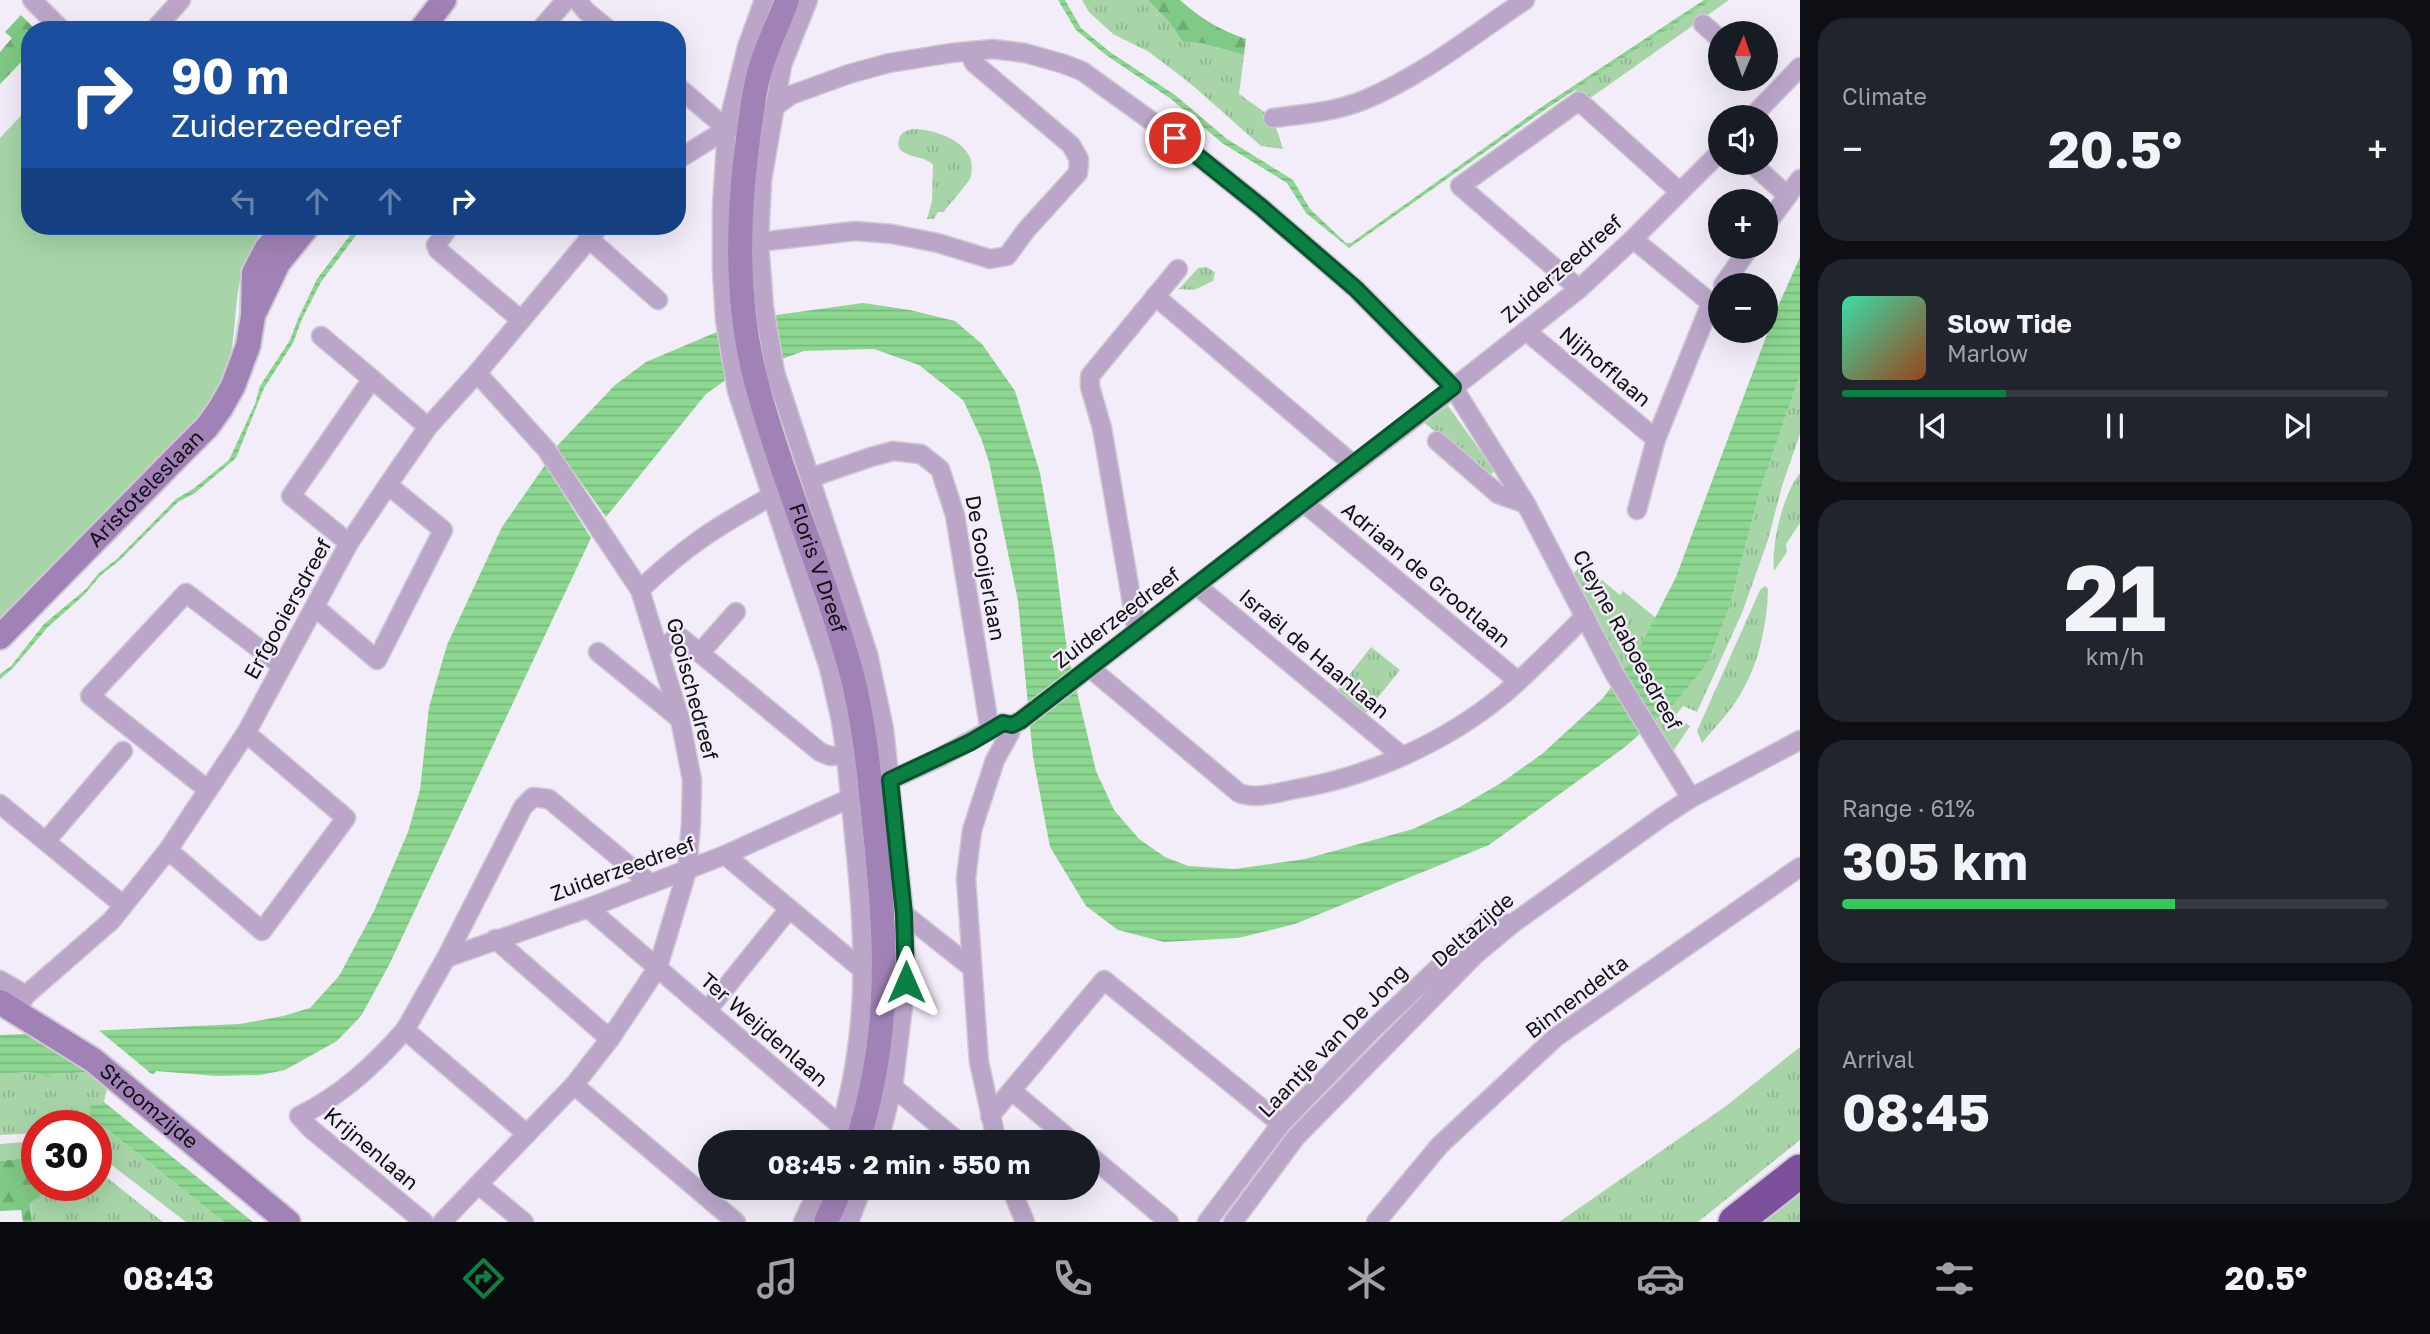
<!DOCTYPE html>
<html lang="en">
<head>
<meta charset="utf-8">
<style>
  :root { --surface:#171b24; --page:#20242c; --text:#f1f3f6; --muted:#9ea1a6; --line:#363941; --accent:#0b8043 }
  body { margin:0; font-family:"Golos Text",sans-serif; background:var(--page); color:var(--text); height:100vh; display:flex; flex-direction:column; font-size:26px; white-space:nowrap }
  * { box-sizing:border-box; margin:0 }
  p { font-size:23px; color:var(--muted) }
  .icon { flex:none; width:38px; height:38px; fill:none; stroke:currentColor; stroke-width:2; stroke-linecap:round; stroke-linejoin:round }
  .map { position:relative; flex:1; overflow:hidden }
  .sheet { display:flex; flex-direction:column; gap:18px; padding:18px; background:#0d0f14; width:630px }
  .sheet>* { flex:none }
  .top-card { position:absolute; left:21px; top:21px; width:665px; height:214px; border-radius:28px; box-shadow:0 7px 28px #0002; background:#1a4fa0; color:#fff; overflow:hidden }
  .needle { width:46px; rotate:2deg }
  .fabs { position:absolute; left:1708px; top:21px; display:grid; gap:14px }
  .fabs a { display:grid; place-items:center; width:70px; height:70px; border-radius:50%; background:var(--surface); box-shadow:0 7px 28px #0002; font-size:35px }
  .speed { position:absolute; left:21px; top:1110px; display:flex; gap:14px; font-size:35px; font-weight:700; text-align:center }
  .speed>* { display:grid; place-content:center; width:91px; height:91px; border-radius:50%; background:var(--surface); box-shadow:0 7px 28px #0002; line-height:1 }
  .speed .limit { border:10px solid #d22; background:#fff; color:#111 }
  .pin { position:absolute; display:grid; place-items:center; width:60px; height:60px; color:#fff; margin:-30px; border:4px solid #fff; border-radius:50%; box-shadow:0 2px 7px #0007 }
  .me { position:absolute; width:77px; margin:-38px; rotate:0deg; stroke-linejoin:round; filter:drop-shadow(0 0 5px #0008) }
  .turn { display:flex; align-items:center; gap:24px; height:147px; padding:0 35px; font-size:32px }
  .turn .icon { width:91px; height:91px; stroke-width:2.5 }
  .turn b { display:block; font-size:49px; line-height:60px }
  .lanes { display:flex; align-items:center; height:66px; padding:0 35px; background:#0003; justify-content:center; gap:35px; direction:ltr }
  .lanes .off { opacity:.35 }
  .big { font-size:52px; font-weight:700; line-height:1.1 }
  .sheet .card { flex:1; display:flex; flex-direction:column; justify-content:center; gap:10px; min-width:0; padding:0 24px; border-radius:28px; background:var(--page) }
  .sheet .dial { align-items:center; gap:0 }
  .dial b { font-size:91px; line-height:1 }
  .song { display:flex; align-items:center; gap:21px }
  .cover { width:84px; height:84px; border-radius:10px; background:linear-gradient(135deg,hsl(160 70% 55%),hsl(20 70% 35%)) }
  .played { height:7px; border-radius:4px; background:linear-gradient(90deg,var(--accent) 30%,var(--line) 30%) }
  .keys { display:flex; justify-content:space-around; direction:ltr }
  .heat { display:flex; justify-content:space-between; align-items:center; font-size:38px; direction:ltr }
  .charge { height:10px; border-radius:5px; background:linear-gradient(90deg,#34c759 61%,var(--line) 0) }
  .trip { position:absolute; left:698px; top:1130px; width:402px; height:70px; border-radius:35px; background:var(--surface); box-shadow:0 7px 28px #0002; font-weight:700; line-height:70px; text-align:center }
  .dock { display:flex; height:112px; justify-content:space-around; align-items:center; background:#090b0e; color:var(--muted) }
  .dock .icon { width:49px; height:49px }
  .dock .current { color:var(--accent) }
  .dock b { font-size:32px; color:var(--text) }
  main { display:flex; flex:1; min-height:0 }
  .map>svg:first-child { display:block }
  .grass { fill:url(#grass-tufts) }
  .forest { fill:url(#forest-firs) }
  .pitch { fill:#a7d5a8 }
  .water { fill:url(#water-rules) }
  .pier { fill:#f3edf9 }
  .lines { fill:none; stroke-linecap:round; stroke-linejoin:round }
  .street-casing { stroke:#cfc9d4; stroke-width:21 }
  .secondary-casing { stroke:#cfc9d4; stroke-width:28 }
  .highway-casing { stroke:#cfc9d4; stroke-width:37 }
  .street { stroke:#bba6ca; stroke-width:18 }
  .secondary { stroke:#a182b7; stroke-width:24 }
  .highway { stroke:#7d509b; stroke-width:33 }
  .route-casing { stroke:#07532c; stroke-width:18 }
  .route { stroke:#0b8043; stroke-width:12 }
  .labels { text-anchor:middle; stroke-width:5; stroke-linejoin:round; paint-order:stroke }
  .street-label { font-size:21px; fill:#110f13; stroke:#f3edf9 }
</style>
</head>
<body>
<main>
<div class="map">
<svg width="1800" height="1222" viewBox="0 0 1800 1222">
  <defs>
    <pattern id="grass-tufts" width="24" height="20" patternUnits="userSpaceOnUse" patternTransform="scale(1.75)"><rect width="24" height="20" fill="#a7d5a8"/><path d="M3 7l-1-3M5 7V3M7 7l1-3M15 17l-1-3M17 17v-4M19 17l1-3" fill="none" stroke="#8fb690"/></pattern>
    <pattern id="forest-firs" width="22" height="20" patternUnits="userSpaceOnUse" patternTransform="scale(1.75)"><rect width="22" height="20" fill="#7fca84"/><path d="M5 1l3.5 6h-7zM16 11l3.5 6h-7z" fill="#6dac71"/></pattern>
    <pattern id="water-rules" width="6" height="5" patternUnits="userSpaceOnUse" patternTransform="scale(1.75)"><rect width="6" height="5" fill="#8dd891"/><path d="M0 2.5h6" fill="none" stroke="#79b87c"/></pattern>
  </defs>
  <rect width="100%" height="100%" fill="#f3edf9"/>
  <g class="grass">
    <polygon points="1082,0 1148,0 1169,22 1183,42 1201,43 1244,55 1239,94 1273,118 1283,149 1261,146 1191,84 1149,52 1113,34 1089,12"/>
    <polygon points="1712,0 1729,0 1586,101 1575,90"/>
    <path d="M913,129C936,129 980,144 971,176C969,183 950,203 944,212H938L934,219H927L932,201L933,165C925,154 893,159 899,139C901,132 907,130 913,129Z"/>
    <polygon points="1206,267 1215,272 1213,281 1194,290 1179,289 1198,268"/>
    <polygon points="1800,375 1800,434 1782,486 1768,540 1742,613 1697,712 1683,706 1675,716 1690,726 1672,753 1653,723 1674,704 1707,664 1729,609 1759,494"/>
    <polygon points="1448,406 1495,471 1491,474 1423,422"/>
    <path d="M1800,473V523L1786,544L1787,552L1774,571C1771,544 1783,494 1800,473Z"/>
    <polygon points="1582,564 1620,595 1623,591 1656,618 1638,651 1624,671 1574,573"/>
    <path d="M1765,586L1768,589C1767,625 1759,664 1740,695C1730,712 1715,727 1702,743L1697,731L1760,590Z"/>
    <polygon points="1371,647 1400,670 1364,715 1335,693"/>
    <polygon points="1800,1047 1800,1140 1698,1222 1559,1222 1726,1106"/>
    <polygon points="30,1072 46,1076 48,1074 92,1072 108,1084 104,1102 92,1108 89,1115 224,1222 186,1222 96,1153 96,1125 37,1125 37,1133 0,1135 0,1074"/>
    <polygon points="37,1141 37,1157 0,1161 0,1144"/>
    <polygon points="96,1169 163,1222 32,1222 31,1205 29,1203 57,1185 96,1185"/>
    <polygon points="1800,1188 1800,1222 1757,1222"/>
  </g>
  <g class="forest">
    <path d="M1148,0H1180C1201,19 1220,30 1246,39L1244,55L1201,43L1183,42L1169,22Z"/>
    <polygon points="21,15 36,30 30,30 30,53 0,84 0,52 12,38 5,32"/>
    <polygon points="37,1157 37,1185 57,1185 30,1203 32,1222 23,1222 21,1210 0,1211 0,1161"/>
  </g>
  <path class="pitch" d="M30,106V226H247L261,238C228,275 241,325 227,368C220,388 206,407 194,424L0,622V138Z"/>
  <g class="water">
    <polygon points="1058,0 1065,0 1081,28 1110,52 1175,95 1227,139 1293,180 1310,209 1346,243 1351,243 1543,106 1704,0 1712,0 1546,109 1349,248 1306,213 1287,183 1222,143 1171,99 1106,55 1076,30"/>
    <polygon points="357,226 363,226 321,282 302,319 293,343 264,388 236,458 195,493 178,502 119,561 101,575 84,595 48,627 13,668 0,679 0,674 11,666 44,624 86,589 98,574 118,558 176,499 193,489 229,460 255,404 260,386 290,340 298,319 317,279"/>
    <polygon points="1800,257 1800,375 1759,494 1729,609 1707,664 1674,704 1625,747 1489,845 1295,924 1238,938 1164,942 1118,930 1086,906 1050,847 1033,757 1018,601 989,462 981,438 963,400 919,365 874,349 804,351 727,379 706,394 606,517 556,447 615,385 646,362 719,331 776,315 863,303 910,310 955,321 982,344 1015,391 1040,473 1054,551 1067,650 1096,771 1114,810 1139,839 1165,857 1188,866 1235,869 1305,859 1413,829 1458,808 1501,783 1542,754 1603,698 1638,651 1676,577 1775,313"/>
    <polygon points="545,465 591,538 389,965 361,1016 337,1041 285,1070 260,1075 217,1076 156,1071 154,1074 92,1072 50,1074 52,1076 51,1078 30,1072 0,1074 0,1035 240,1024 283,1016 310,1008 339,976 374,911 408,832 420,790 429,707 447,645 502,527"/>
    <polygon points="104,1102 253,1222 224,1222 89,1115 92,1104 95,1106"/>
  </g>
  <polygon class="pier" points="96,1028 148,1071 155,1078 136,1077 106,1053 69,1029"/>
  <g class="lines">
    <defs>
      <g id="street">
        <polyline points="32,0 62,30"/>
        <polyline points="577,0 586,11 609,30"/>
        <polyline points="764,0 747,47 727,129 722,207 722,269 725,320 737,391 829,668 841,721 846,755"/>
        <polyline points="808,0 782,65 762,180 759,242 764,307 775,372 868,654 884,729 904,914 906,982 893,1087 878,1143"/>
        <polyline points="1703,24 1720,39"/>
        <polyline points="154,30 181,0"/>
        <polyline points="540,30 566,0"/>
        <polyline points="677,86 727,129"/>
        <polyline points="1752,117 1800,67"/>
        <path d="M1273,118C1303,114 1335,112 1364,100C1422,76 1473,35 1525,0"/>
        <polyline points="677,160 727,129 762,116 791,95 849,74 889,63 951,53 993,49 1025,53 1064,64 1082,71 1175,138 1261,207 1356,289 1453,387 1526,504 1614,673 1691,798"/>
        <polyline points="1751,163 1787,195"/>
        <polyline points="1766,225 1800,179"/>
        <polyline points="450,226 436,245 438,250 521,320"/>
        <polyline points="588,238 658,300"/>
        <polyline points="1633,239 1711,303 1656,439 1637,510"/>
        <polyline points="750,243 855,231 892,234 938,243 990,259 1007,256 1027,229 1078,173 1079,159 1071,145 974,63 969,52"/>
        <polyline points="1723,285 1750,247"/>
        <polyline points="1579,289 1460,186 1579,101 1680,192"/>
        <polyline points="1155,296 1354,465"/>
        <polyline points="1526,331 1656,439"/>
        <polyline points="321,336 372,379"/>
        <polyline points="1437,441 1498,494 1526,504"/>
        <polyline points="810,478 871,457 893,451 921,454 940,469 955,515 990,731"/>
        <polyline points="1304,503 1518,681"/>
        <polyline points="349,543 291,496 372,379 428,427"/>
        <polyline points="1197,586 1402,756"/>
        <path d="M640,590C684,547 719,525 772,496"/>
        <polyline points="315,607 377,660 443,530 388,485"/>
        <polyline points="1137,632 1102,428 1090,387 1090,376 1178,269"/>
        <path d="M660,649L679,636L820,752L830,756L846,755C859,895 880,1004 836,1143"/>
        <polyline points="598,652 680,719"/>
        <polyline points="700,653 736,612"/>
        <path d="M1090,668L1239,793C1256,800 1279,792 1296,789C1371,776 1446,742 1504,694C1533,669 1559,642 1585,616"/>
        <polyline points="208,790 90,696 186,593 282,666"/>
        <polyline points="0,804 123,905"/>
        <polyline points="46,841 123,751"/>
        <polyline points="168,850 262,931 346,818 246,733"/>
        <polyline points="725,855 864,971"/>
        <polyline points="588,908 841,1126"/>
        <polyline points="904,914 971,967"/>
        <polyline points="495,939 610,1039"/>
        <polyline points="446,958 588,908 725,855 939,758 1003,723 1012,725 1020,721 1438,400 1579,289 1633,239 1720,152"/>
        <polyline points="0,980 26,995"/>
        <polyline points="714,1002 789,909"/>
        <polyline points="16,1011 26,995 111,921 168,850 246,733 349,543 396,473 428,427 477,373 600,226"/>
        <polyline points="405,1030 446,958 523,807 533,797 549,799 651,884"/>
        <polyline points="574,1085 736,1222"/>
        <polyline points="893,1087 960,1143"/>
        <polyline points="1012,1091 1074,1143"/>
        <polyline points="990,1116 1104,980 1281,1124"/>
        <polyline points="997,1143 979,1062 966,878 972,830 995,760 1010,733 1012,725"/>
        <polyline points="1088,1154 1169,1222"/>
        <polyline points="479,1185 524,1222"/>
        <polyline points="1011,1188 1025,1222"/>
        <path d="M424,1222L311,1129L299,1116C342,1095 374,1065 405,1030L527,1134"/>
        <polyline points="442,1222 574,1085 610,1039 658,967 687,871 691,823 692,780 680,719 640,590 546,449 477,373"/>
        <polyline points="803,1222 819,1188"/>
        <polyline points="849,1222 862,1188"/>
        <polyline points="1207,1222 1281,1124 1374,1028 1489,920 1512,924"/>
        <polyline points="1233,1222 1296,1137 1476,954 1512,924 1662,817 1691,798 1800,740"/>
        <polyline points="1376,1222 1440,1145 1556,1037 1800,867"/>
      </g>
      <g id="secondary">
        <path id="s1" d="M787,0C780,20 770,40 763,60C754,87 751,118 747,147C737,224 736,305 756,381C782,479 824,573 851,671C864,721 869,771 874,822C886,937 893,1030 857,1143"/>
        <polyline points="421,30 444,0"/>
        <polyline points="256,309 278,263 308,226"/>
        <path id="s2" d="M0,637L173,461L207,427L220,409L233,386L248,346L253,316L254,273L267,248L287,226"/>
        <path id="s3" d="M0,1002L93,1060L288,1222"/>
        <polyline points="826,1222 841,1188"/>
      </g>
      <polyline id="highway" points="1735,1222 1800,1171"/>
    </defs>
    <use href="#street" class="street-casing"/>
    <use href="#secondary" class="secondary-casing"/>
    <use href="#highway" class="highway-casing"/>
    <use href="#street" class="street"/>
    <use href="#secondary" class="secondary"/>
    <use href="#highway" class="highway"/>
  </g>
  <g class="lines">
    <defs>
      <polyline id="route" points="906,982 904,914 890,780 971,742 1003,723 1012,725 1020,721 1453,387 1356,289 1261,207 1175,138"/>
    </defs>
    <use href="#route" class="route-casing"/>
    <use href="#route" class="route"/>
  </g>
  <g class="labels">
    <g class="street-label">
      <text transform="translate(1562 269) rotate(-41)" y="7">Zuiderzeedreef</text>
      <text transform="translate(1605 367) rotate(40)" y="7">Nijhofflaan</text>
      <text dy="7" stroke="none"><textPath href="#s2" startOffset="208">Aristoteleslaan</textPath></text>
      <text dy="7" stroke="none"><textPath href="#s1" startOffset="586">Floris V Dreef</textPath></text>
      <text transform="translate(985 568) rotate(80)" y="7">De Gooijerlaan</text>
      <text transform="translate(1426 575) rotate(40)" y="7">Adriaan de Grootlaan</text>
      <text transform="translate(288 609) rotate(-61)" y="7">Erfgooiersdreef</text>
      <text transform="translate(1117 618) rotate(-37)" y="7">Zuiderzeedreef</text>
      <text transform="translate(1627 640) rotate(61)" y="7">Cleyne Raboesdreef</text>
      <text transform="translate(1314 654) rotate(40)" y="7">Israël de Haanlaan</text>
      <text transform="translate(692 689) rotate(75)" y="7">Gooischedreef</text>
      <text transform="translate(623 869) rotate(-20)" y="7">Zuiderzeedreef</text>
      <text transform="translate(1473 930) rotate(-41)" y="7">Deltazijde</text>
      <text transform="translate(1577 997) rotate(-37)" y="7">Binnendelta</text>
      <text transform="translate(764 1030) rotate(41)" y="7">Ter Weijdenlaan</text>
      <text transform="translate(1333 1041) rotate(-46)" y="7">Laantje van De Jong</text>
      <text dy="7" stroke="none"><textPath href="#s3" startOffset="182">Stroomzijde</textPath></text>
      <text transform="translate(371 1149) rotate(40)" y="7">Krijnenlaan</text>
    </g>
  </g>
</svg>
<div class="fabs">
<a><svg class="needle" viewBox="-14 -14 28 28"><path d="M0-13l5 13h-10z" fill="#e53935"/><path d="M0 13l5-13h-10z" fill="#9ea1a6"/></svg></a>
<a><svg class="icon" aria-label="sound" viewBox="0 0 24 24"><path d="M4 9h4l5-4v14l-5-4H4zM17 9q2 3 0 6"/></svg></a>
<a>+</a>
<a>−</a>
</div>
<div class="speed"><div class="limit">30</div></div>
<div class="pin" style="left:1175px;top:138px;background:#d93025"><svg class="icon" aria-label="arrive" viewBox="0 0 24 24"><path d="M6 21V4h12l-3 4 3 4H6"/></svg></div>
<svg class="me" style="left:906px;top:982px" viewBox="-20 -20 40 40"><path d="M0-17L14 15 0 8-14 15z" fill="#0b8043" stroke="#fff" stroke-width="4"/></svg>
<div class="trip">08:45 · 2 min · 550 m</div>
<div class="top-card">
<div class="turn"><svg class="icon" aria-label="right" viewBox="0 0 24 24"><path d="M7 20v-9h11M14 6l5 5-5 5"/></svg><div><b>90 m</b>Zuiderzeedreef</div></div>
<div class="lanes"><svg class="icon off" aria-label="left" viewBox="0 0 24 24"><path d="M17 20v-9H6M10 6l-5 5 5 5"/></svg><svg class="icon off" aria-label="ahead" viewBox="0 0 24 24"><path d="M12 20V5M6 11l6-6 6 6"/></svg><svg class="icon off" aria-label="ahead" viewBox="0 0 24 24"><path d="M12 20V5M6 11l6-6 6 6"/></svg><svg class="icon" aria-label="right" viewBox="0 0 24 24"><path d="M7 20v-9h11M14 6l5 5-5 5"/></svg></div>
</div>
</div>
<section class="sheet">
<div class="card"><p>Climate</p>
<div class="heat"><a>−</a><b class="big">20.5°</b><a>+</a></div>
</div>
<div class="card">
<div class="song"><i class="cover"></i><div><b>Slow Tide</b><p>Marlow</p></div></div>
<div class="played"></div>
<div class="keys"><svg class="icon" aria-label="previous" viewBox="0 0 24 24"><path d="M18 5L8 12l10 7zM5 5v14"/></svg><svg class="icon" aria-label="pause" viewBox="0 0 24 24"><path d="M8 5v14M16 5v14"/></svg><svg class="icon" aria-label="next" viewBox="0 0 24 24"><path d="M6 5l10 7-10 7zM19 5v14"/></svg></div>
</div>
<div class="card dial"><b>21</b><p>km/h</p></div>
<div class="card"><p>Range · 61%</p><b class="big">305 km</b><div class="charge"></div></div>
<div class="card"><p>Arrival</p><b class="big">08:45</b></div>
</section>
</main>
<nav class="dock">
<b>08:43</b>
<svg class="icon current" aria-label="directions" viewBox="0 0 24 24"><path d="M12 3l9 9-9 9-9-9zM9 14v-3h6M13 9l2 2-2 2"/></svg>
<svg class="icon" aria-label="music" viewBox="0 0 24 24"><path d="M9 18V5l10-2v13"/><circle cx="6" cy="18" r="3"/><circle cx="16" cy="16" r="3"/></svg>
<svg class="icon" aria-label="phone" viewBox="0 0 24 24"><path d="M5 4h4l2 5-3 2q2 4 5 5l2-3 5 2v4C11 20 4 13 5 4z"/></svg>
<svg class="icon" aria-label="climate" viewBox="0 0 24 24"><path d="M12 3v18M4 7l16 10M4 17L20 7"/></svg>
<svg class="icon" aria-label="car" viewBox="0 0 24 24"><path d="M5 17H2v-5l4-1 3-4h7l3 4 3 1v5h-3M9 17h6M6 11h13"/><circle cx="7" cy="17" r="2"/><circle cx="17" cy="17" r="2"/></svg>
<svg class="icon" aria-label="filters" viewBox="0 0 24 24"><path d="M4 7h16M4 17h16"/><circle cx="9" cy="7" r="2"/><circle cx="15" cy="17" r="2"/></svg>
<b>20.5°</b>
</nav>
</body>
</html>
